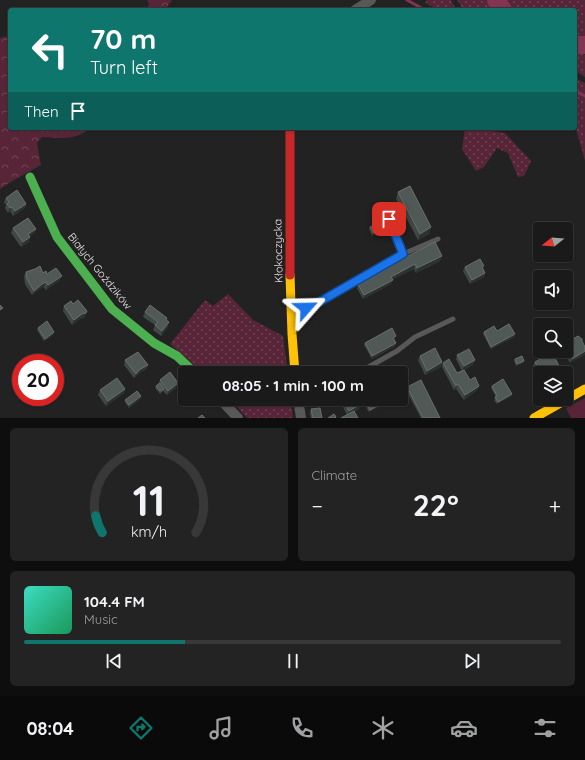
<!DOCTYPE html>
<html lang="en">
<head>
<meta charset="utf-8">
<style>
  :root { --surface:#1a1a1a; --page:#232323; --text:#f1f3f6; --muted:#9fa1a2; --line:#383839; --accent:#0f766e }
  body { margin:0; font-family:Quicksand,sans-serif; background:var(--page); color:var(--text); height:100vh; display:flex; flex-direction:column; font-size:15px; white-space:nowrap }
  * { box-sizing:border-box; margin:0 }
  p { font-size:13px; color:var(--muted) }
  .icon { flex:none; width:22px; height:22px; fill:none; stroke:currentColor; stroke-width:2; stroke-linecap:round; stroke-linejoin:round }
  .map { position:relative; height:418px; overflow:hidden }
  .side { display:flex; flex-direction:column; gap:10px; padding:10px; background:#0e0e0e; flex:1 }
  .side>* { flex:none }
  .top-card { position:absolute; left:8px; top:8px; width:569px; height:122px; border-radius:4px; box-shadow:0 1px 3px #0004,0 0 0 1px var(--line); background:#0f766e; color:#fff; overflow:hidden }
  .needle { width:26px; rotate:253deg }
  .buttons { position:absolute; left:533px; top:222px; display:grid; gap:8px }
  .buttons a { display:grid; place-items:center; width:40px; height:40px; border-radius:4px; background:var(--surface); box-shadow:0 1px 3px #0004,0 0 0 1px var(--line); font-size:20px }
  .speed { position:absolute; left:12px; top:354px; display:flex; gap:8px; font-size:20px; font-weight:700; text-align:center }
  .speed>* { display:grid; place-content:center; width:52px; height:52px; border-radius:50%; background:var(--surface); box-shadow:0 1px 3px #0004,0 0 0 1px var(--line); line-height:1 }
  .speed .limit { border:6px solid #d22; background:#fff; color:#111 }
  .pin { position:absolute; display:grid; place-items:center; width:34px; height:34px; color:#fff; margin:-17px; border-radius:8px; box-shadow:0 2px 6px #0006 }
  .me { position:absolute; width:44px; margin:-22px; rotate:65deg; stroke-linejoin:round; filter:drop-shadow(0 0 3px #0008) }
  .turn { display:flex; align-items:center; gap:14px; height:84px; padding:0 16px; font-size:18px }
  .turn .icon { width:52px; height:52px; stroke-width:2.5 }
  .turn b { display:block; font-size:28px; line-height:34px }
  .then { display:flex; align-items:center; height:38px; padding:0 16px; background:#0003; gap:8px; font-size:15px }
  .big { font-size:30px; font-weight:700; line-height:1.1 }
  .side .widget { flex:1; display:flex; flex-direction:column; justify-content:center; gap:6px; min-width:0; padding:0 14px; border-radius:6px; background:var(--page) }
  .side .dial { align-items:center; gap:0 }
  .dial svg { height:104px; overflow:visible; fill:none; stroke:var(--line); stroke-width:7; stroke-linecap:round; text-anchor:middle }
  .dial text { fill:var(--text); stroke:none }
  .song { display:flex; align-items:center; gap:12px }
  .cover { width:48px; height:48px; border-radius:6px; background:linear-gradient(135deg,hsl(170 70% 55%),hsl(150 70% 35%)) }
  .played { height:4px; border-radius:2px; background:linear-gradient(90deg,var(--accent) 30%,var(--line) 30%) }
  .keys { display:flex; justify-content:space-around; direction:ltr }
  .heat { display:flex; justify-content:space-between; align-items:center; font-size:22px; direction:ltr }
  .side .tiles { flex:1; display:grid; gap:10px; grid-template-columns:1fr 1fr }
  .widget:last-child { grid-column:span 2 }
  .trip { position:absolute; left:178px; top:366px; width:230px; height:40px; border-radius:4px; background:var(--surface); box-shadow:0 1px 3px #0004,0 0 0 1px var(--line); font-weight:700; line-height:40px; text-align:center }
  .menu { display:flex; height:64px; justify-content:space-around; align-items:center; background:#0a0a0a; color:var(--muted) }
  .menu .icon { width:28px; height:28px }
  .menu .current { color:var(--accent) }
  .menu b { font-size:18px; color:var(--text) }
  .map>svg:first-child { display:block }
  .grass { fill:url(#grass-dots) }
  .forest { fill:url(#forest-crowns) }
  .park { fill:#582538 }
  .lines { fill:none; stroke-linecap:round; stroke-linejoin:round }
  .stream { stroke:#823452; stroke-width:3 }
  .river { stroke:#823452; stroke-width:18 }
  .lane { stroke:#595858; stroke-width:5 }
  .street { stroke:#595858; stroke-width:10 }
  .fast { stroke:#4caf50; stroke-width:9 }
  .slow { stroke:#ffc107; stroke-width:9 }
  .jam { stroke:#c62828; stroke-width:9 }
  .wall { fill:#3f4844 }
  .shaded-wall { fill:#2c322f }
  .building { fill:#515956; stroke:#696f6c }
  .route-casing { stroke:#114b97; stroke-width:10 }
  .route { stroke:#1a73e8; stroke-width:7 }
  .labels { text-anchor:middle; stroke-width:4; stroke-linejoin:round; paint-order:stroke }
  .street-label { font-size:11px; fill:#e8e6e7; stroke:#232121 }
</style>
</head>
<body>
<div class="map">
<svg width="585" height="418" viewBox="0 0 585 418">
  <defs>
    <pattern id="grass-dots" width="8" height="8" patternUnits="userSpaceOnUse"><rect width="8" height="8" fill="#582538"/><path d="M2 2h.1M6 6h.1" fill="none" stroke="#704555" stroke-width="1.8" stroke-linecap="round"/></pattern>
    <pattern id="forest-crowns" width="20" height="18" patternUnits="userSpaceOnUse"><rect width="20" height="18" fill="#582538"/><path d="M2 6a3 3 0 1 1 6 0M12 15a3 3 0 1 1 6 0" fill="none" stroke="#704555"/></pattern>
  </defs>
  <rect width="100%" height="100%" fill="#222"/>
  <g class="grass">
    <polygon points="427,0 451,0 456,10 440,10 425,3"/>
    <polygon points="457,0 585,0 585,40 575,39 575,10 464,10"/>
    <polygon points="575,51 585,55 585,77 575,71"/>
    <polygon points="575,78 585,83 585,161 575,125"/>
    <polygon points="465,128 490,128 492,131 505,133 531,161 524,176 518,177 508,153 497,148 484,167 476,171 462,149"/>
    <polygon points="228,294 253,320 283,336 288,373 204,373 170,344 205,300 213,306"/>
    <polygon points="230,399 291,399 293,418 247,418"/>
  </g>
  <g class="forest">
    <polygon points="147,0 172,0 165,10 147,10 149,4"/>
    <path d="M10,36V128H91C74,141 61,138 42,137L37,143L41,165L14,180L0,189V38Z"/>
  </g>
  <polygon class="park" points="585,398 585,418 571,418 566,408"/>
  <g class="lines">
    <g class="stream">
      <polyline points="407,0 425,10"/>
      <polyline points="575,91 585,96"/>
    </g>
    <g class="river">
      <polyline points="496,0 503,10"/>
      <polyline points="575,45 585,45"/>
    </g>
    <g class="lane">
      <polyline points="403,254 438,239"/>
      <polyline points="292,308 306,308 321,301 403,254 389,219"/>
      <polyline points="358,373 397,351 415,337 453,319"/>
    </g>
    <g class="street">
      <polyline points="355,10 371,0"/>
      <polyline points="220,399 238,418"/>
      <polyline points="298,399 301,418"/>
    </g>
    <polyline class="fast" points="30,177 57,237 112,309 154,343 177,356 195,373"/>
    <g class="slow">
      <polyline points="290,275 292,334 295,373"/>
      <polyline points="534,418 585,389"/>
    </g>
    <polyline class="jam" points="290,128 290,275"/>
  </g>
  <g class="wall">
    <polygon points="398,192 431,227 429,234 418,240 396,199"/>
    <polygon points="6,198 26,204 25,208 13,216 10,211 8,213 5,208 6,205 4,202"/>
    <polygon points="370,227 381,231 372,236 369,229"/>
    <polygon points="13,228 36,229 34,233 30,236 30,237 29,242 21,247 11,233"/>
    <polygon points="400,260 440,261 416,273 414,269 393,279 391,284 363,299 357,288 358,284 365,280 366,278 387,267 386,265 387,263"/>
    <polygon points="465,267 483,268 485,273 484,277 470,284 463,271"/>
    <polygon points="26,272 47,274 60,280 46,290 44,287 41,288 32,295 25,284 24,276"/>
    <polygon points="73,304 86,313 84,318 80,319 72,325 63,311 64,306"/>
    <polygon points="145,312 167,318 166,320 168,327 161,336 153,330 155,325 143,317"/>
    <polygon points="38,328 54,332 54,334 44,341 37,330"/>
    <polygon points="497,331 514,337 491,349 483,334 484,332"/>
    <polygon points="396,338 394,339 396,343 395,346 372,359 364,345 365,343"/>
    <polygon points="582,341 570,363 565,354 563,354 562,351 566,351 566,343"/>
    <polygon points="457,355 475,360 473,365 464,370 470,380 479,386 477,390 464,400 456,389 454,390 442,367 443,363 457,373 462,371 456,359"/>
    <polygon points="420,356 442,362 441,367 425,375 418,360"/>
    <polygon points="515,359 524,361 523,363 516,366 514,361"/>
    <polygon points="125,360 148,365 146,369 138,374 134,378 124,365"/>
    <polygon points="535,362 559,366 558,370 553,373 540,373 540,378 533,366"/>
    <polygon points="160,380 176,388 167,395 163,391 160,394 155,388 156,386 159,383"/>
    <polygon points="492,386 512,394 511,396 497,404 494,400 496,397 491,388"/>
    <polygon points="407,387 440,418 421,418 406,390"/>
    <polygon points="125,389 124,393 106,406 98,395 100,390"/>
    <polygon points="141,396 141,398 129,408 125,402 125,400"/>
    <polygon points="339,399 361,399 361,403 360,404 361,404 359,409 347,415"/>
    <polygon points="384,402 383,405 369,412 366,407 367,405"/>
    <polygon points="311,409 322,418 311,418 310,414"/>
  </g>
  <g class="shaded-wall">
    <polygon points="26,204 25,208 13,216 15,211"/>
    <polygon points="12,207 10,211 8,213 10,208"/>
    <polygon points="431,227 429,234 418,240 420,234"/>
    <polygon points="36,229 34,233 26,239 28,234"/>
    <polygon points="382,229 381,231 372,236 373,233"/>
    <polygon points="30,237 29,242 21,247 23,242"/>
    <polygon points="442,256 440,261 416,273 417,268"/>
    <polygon points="415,264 414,269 390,281 391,277"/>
    <polygon points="485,273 484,277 470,284 472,280"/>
    <polygon points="62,276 60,280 46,290 48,285"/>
    <polygon points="393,280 391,284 363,299 364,295"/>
    <polygon points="46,282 44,287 41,288 32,295 34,291 42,284"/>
    <polygon points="86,313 84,318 80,319 72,325 74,320 82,314"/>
    <polygon points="169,322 168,327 161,336 162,331"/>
    <polygon points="54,332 54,334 44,341 45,339"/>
    <polygon points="515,334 514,337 491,349 491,347"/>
    <polygon points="396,343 395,346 372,359 372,356"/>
    <polygon points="585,351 585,355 570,363 572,359"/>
    <polygon points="475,360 473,365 462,371 464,366"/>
    <polygon points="524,361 523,363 516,366 517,364"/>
    <polygon points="442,362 441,367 425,375 427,371"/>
    <polygon points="148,365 146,369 138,374 134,378 136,374 139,370"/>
    <polygon points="559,366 558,370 553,373 546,373"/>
    <polygon points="178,383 176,388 167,395 168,391"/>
    <polygon points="458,384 456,389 454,390 456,386"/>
    <polygon points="479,386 477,390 464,400 465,395"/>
    <polygon points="125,389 124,393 106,406 108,401"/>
    <polygon points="512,394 511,396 497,404 498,402"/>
    <polygon points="141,396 141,398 129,408 129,405"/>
    <polygon points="384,402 383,405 369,412 370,410"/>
    <polygon points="361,404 359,409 347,415 349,411"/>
  </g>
  <g class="building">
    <polygon points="410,186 431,227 420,234 398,192"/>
    <polygon points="17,190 26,204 15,211 12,207 10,208 7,204 9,202 6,198"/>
    <polygon points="28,218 36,229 28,234 30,237 23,242 13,228"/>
    <polygon points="379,222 382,229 373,233 370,227"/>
    <polygon points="435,242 442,256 417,268 415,264 391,277 393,280 364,295 358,284 367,279 366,278"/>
    <polygon points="398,257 400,260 389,266 387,263"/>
    <polygon points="480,259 484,266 482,267 485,273 472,280 465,267"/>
    <polygon points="40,266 43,273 46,271 47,274 56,268 62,276 48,285 46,282 42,284 34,291 27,279 26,272 35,269"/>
    <polygon points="78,300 87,311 86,313 82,314 74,320 64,306 71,301 73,304"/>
    <polygon points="0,305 3,308 0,310"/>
    <polygon points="150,305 167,318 166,320 169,322 162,331 155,325 158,322 145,312"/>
    <polygon points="47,321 54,332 45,339 38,328"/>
    <polygon points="509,324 515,334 491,347 484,332 494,326 497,331"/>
    <polygon points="392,328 396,336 393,338 396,343 372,356 365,343"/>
    <polygon points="578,336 582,339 582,341 585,347 585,351 572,359 567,349 566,349 566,343"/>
    <polygon points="435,348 442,362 427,371 420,356"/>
    <polygon points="469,349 475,360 464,366 457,355"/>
    <polygon points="138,352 148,365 139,370 136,374 125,360"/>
    <polygon points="552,352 559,366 546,373 541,373 535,362"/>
    <polygon points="522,356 524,361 517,364 515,359"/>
    <polygon points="449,359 457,373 464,370 470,380 475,377 479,386 465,395 458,384 456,386 443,363"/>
    <polygon points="170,372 178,383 168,391 160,380"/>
    <polygon points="117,378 125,389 108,401 100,390"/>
    <polygon points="503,379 512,394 498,402 495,397 497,396 492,386"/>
    <polygon points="421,380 440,418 423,418 407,387"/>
    <polygon points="160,383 164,389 160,391 156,386"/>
    <polygon points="137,391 141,396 129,405 125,400"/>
    <polygon points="343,399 358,399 361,404 349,411"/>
    <polygon points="358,399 361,399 362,401 360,402"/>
    <polygon points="377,399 382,399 384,402 370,410 367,405"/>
    <polygon points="320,408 322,418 313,418 311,409"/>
    <polygon points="354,411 358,418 341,418"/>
    <polygon points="334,414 336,417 335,418 328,418"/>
    <polygon points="202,415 205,418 198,418"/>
  </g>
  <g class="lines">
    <defs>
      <polyline id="route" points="306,308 321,301 403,254 389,219"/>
    </defs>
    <use href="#route" class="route-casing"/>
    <use href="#route" class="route"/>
  </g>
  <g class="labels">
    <g class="street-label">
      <text transform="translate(278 251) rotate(-91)" y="4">Kłokoczycka</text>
      <text transform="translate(100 271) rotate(51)" y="4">Białych Goździków</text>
    </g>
  </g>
</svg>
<div class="buttons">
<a><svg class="needle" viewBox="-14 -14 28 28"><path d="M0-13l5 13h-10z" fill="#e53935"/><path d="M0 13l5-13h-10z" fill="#9fa1a2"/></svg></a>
<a><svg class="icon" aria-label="sound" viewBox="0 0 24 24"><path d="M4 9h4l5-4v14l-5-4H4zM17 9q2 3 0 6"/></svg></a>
<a><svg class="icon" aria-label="search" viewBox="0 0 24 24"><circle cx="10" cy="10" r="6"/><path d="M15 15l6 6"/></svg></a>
<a><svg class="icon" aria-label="layers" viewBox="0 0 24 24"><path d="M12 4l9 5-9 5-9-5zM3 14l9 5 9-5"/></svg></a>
</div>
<div class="speed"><div class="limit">20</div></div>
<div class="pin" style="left:389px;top:219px;background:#d93025"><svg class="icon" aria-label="arrive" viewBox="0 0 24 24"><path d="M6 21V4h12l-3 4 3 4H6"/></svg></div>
<svg class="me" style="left:306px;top:308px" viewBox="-20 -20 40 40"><path d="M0-17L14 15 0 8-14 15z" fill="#1a73e8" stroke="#fff" stroke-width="4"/></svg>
<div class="trip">08:05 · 1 min · 100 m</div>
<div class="top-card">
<div class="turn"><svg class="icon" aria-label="left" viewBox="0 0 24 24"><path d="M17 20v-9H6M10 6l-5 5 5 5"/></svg><div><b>70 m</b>Turn left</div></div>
<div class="then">Then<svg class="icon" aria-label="arrive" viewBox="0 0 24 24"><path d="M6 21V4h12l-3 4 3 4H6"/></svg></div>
</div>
</div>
<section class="side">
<div class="tiles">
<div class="widget dial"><svg viewBox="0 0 100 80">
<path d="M14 69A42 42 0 1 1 86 69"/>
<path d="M14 69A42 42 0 0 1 9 56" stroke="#0f766e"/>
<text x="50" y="56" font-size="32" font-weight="700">11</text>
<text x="50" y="72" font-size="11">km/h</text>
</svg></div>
<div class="widget"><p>Climate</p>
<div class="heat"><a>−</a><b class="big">22°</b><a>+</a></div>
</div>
<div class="widget">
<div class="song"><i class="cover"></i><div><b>104.4 FM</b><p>Music</p></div></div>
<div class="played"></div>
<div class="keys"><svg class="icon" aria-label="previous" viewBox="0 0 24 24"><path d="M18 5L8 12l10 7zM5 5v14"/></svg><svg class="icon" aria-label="pause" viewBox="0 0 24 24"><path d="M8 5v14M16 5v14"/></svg><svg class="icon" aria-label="next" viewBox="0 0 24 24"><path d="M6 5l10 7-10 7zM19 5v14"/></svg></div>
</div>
</div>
</section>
<nav class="menu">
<b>08:04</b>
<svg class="icon current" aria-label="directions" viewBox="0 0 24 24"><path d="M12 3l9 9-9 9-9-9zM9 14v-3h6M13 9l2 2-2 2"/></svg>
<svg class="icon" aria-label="music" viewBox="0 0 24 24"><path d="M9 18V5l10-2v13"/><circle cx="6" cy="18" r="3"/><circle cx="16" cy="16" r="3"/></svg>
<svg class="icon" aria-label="phone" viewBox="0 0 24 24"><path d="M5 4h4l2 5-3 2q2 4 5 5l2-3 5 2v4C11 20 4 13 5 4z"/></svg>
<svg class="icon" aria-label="climate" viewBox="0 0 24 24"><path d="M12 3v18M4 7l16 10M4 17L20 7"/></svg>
<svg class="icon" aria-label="car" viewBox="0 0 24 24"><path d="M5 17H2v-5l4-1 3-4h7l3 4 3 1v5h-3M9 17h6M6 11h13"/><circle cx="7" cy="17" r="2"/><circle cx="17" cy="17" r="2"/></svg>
<svg class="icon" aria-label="filters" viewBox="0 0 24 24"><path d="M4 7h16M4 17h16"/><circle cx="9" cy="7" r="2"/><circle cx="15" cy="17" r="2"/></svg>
</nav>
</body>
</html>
